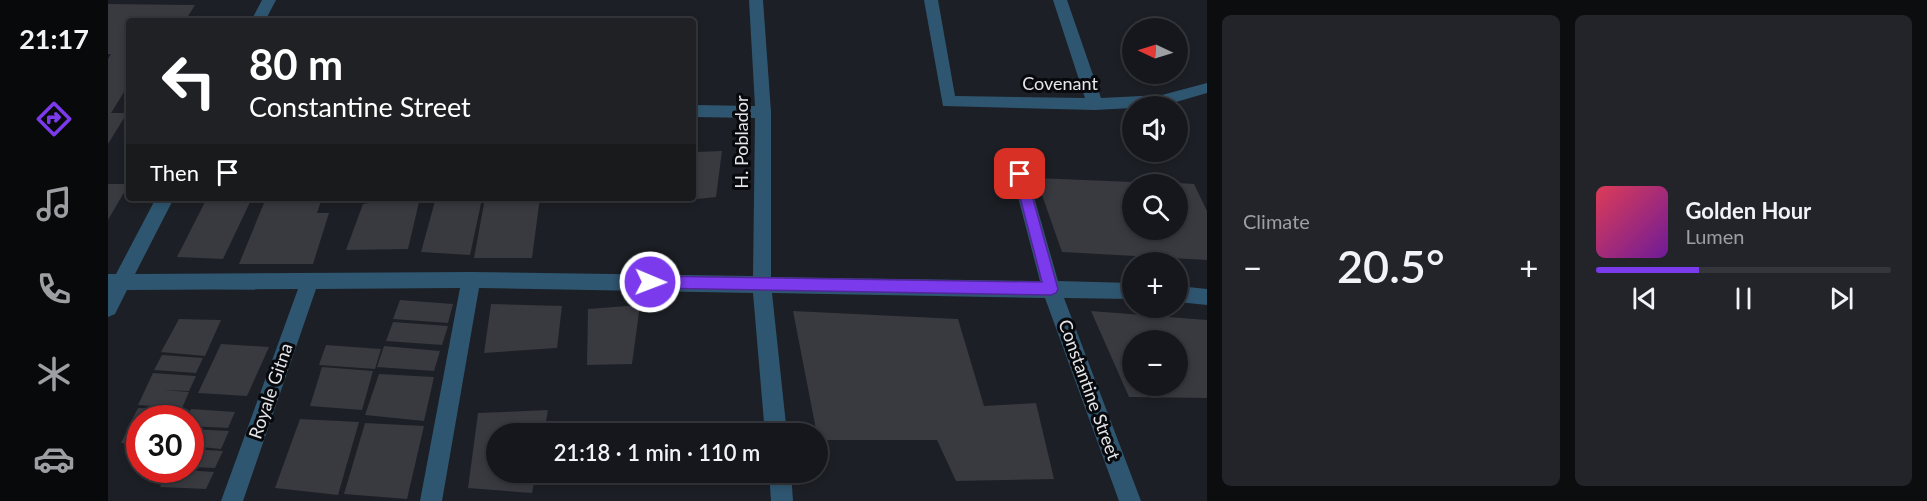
<!DOCTYPE html>
<html lang="en">
<head>
<meta charset="utf-8">
<style>
  :root { --surface:#15171c; --page:#222429; --text:#f1f3f6; --muted:#9d9fa3; --line:#34363b; --accent:#7c3aed }
  body { margin:0; font-family:Lato,sans-serif; background:var(--page); color:var(--text); height:100vh; display:flex; flex-direction:column; font-size:22px; white-space:nowrap }
  * { box-sizing:border-box; margin:0 }
  p { font-size:20px; color:var(--muted) }
  .icon { flex:none; width:33px; height:33px; fill:none; stroke:currentColor; stroke-width:2; stroke-linecap:round; stroke-linejoin:round }
  .map { position:relative; flex:1; overflow:hidden }
  .sheet { display:flex; flex-direction:column; gap:15px; padding:15px; background:#0c0d0f; width:720px }
  .sheet>* { flex:none }
  .hud { position:absolute; left:18px; top:18px; width:570px; height:183px; border-radius:6px; box-shadow:0 3px 9px #0003,0 0 0 2px var(--line); background:#202124; color:#fff; overflow:hidden }
  .needle { width:39px; rotate:274deg }
  .buttons { position:absolute; left:1014px; top:18px; display:grid; gap:12px }
  .buttons a { display:grid; place-items:center; width:66px; height:66px; border-radius:50%; background:var(--surface); box-shadow:0 3px 9px #0003,0 0 0 2px var(--line); font-size:30px }
  .speed { position:absolute; left:18px; top:405px; display:flex; gap:12px; font-size:30px; font-weight:700; text-align:center }
  .speed>* { display:grid; place-content:center; width:78px; height:78px; border-radius:50%; background:var(--surface); box-shadow:0 3px 9px #0003,0 0 0 2px var(--line); line-height:1 }
  .speed .limit { border:9px solid #d22; background:#fff; color:#111 }
  .pin { position:absolute; display:grid; place-items:center; width:51px; height:51px; color:#fff; margin:-26px; border-radius:12px; box-shadow:0 3px 9px #0006 }
  .me { position:absolute; width:66px; margin:-33px; rotate:91deg; stroke-linejoin:round; filter:drop-shadow(0 0 4px #0008) }
  .turn { display:flex; align-items:center; gap:21px; height:126px; padding:0 24px; font-size:27px }
  .turn .icon { width:78px; height:78px; stroke-width:2.5 }
  .turn b { display:block; font-size:42px; line-height:51px }
  .then { display:flex; align-items:center; height:57px; padding:0 24px; background:#0003; gap:12px; font-size:22px }
  .big { font-size:45px; font-weight:600; line-height:1.1 }
  .sheet .widget { flex:1; display:flex; flex-direction:column; justify-content:center; gap:9px; min-width:0; padding:0 21px; border-radius:9px; background:var(--page) }
  .song { display:flex; align-items:center; gap:18px }
  .cover { width:72px; height:72px; border-radius:9px; background:linear-gradient(135deg,hsl(350 70% 55%),hsl(280 70% 35%)) }
  .played { height:6px; border-radius:3px; background:linear-gradient(90deg,var(--accent) 35%,var(--line) 35%) }
  .keys { display:flex; justify-content:space-around; direction:ltr }
  .heat { display:flex; justify-content:space-between; align-items:center; font-size:33px; direction:ltr }
  .sheet .tiles { flex:1; display:grid; gap:15px; grid-template-columns:repeat(2,1fr) }
  .trip { position:absolute; left:378px; top:423px; width:342px; height:60px; border-radius:30px; background:var(--surface); box-shadow:0 3px 9px #0003,0 0 0 2px var(--line); font-weight:600; line-height:60px; text-align:center }
  main { display:flex; flex:1; min-height:0 }
  .tab-bar { display:flex; flex-direction:column; width:108px; justify-content:space-around; align-items:center; background:#08090b; color:var(--muted) }
  .tab-bar .icon { width:42px; height:42px }
  .tab-bar .on { color:var(--accent) }
  .tab-bar b { font-size:27px; color:var(--text) }
  .map>svg:first-child { display:block }
  .building { fill:#393940; fill-rule:evenodd }
  .lines { fill:none; stroke-linecap:round; stroke-linejoin:round }
  .street { fill:#2f5670; fill-rule:evenodd }
  .route { fill:#7c3aed; stroke:#51269a; stroke-width:1.5 }
  .labels { text-anchor:middle; stroke-width:6; stroke-linejoin:round; paint-order:stroke }
  .street-label { font-size:18px; fill:#e4e6ea; stroke:#08090c }
</style>
</head>
<body>
<main>
<nav class="tab-bar">
<b>21:17</b>
<svg class="icon on" aria-label="directions" viewBox="0 0 24 24"><path d="M12 3l9 9-9 9-9-9zM9 14v-3h6M13 9l2 2-2 2"/></svg>
<svg class="icon" aria-label="music" viewBox="0 0 24 24"><path d="M9 18V5l10-2v13"/><circle cx="6" cy="18" r="3"/><circle cx="16" cy="16" r="3"/></svg>
<svg class="icon" aria-label="phone" viewBox="0 0 24 24"><path d="M5 4h4l2 5-3 2q2 4 5 5l2-3 5 2v4C11 20 4 13 5 4z"/></svg>
<svg class="icon" aria-label="climate" viewBox="0 0 24 24"><path d="M12 3v18M4 7l16 10M4 17L20 7"/></svg>
<svg class="icon" aria-label="car" viewBox="0 0 24 24"><path d="M5 17H2v-5l4-1 3-4h7l3 4 3 1v5h-3M9 17h6M6 11h13"/><circle cx="7" cy="17" r="2"/><circle cx="17" cy="17" r="2"/></svg>
</nav>
<div class="map">
<svg width="1099" height="501" viewBox="0 0 1099 501">
  <rect width="100%" height="100%" fill="#1c1f25"/>
  <g class="building">
    <polygon points="0,4 87,5 77,21 21,21 21,84 3,113 19,113 0,144 0,59 3,54 0,54"/>
    <polygon points="614,151 608,197 551,203 551,198 585,198 585,152"/>
    <polygon points="928,178 1049,183 1049,184 1024,184 1024,230 1070,230 1070,183 1086,184 1099,211 1099,260 954,252"/>
    <polygon points="0,184 21,184 0,220"/>
    <polygon points="99,198 144,198 115,259 69,257"/>
    <polygon points="158,198 214,198 209,213 221,213 205,264 131,264"/>
    <polygon points="295,198 312,198 300,249 238,250 255,204"/>
    <polygon points="377,198 432,198 424,258 366,258"/>
    <polygon points="374,199 362,255 313,252 327,201"/>
    <polygon points="292,300 345,304 340,323 285,319"/>
    <polygon points="383,304 454,306 449,348 376,353"/>
    <polygon points="532,305 524,364 479,365 480,309"/>
    <polygon points="685,311 850,319 876,406 928,403 946,479 848,481 829,440 710,440"/>
    <path d="M983,311L1099,320V398L1021,397ZM1024,340H1070V386H1024Z"/>
    <polygon points="71,319 113,320 97,356 53,352"/>
    <polygon points="285,322 340,326 334,345 278,341"/>
    <polygon points="113,344 161,347 139,396 90,393"/>
    <polygon points="218,345 273,349 267,369 211,365"/>
    <polygon points="276,346 332,351 326,371 269,367"/>
    <polygon points="54,355 95,358 88,373 46,370"/>
    <polygon points="214,367 265,371 254,410 202,406"/>
    <polygon points="45,373 88,376 81,391 55,390 81,392 74,408 30,405"/>
    <polygon points="271,374 326,377 316,421 257,415"/>
    <polygon points="30,408 74,410 70,418 32,418 32,424 22,424"/>
    <polygon points="83,409 127,412 120,428 82,426 82,418 79,418"/>
    <polygon points="440,410 436,434 388,434 388,472 428,472 424,493 360,488 370,413"/>
    <polygon points="192,419 251,422 230,495 167,488"/>
    <polygon points="257,423 316,426 299,499 236,494"/>
    <polygon points="21,427 32,427 32,444 13,443"/>
    <polygon points="82,429 121,431 113,449 82,446"/>
    <polygon points="82,449 115,451 107,468 82,467"/>
    <polygon points="60,470 77,470 106,472 98,489 52,487"/>
  </g>
  <g class="lines">
    <g class="street">
      <polygon points="154,0 168,0 157,21 143,21"/>
      <polygon points="641,0 655,0 663,112 663,277 932,281 904,174 906,169 912,167 918,169 950,281 1024,283 1024,299 956,298 1033,501 1011,501 937,298 664,293 679,434 657,434 645,293 371,288 334,501 312,501 352,288 208,289 135,501 113,501 190,289 19,290 7,314 0,317 0,274 8,274 48,198 66,198 27,274 363,272 645,276 647,118 585,117 585,105 647,106"/>
      <polygon points="816,0 830,0 847,96 977,98 945,0 959,0 993,98 1054,95 1099,83 1099,93 1054,106 1024,108 987,110 835,106"/>
      <polygon points="1070,286 1099,289 1099,305 1070,302"/>
      <polygon points="661,472 683,472 685,501 663,501"/>
    </g>
  </g>
  <polygon class="route" points="912,169 918,174 950,289 948,293 943,295 542,288 537,287 535,282 537,278 542,276 934,282 906,174"/>
  <g class="labels">
    <g class="street-label">
      <text x="952" y="90">Covenant</text>
      <text transform="translate(634 142) rotate(-90)" y="6">H. Poblador</text>
      <text transform="translate(981 390) rotate(70)" y="6">Constantine Street</text>
      <text transform="translate(163 391) rotate(-71)" y="6">Royale Gitna</text>
    </g>
  </g>
</svg>
<div class="buttons">
<a><svg class="needle" viewBox="-14 -14 28 28"><path d="M0-13l5 13h-10z" fill="#e53935"/><path d="M0 13l5-13h-10z" fill="#9d9fa3"/></svg></a>
<a><svg class="icon" aria-label="sound" viewBox="0 0 24 24"><path d="M4 9h4l5-4v14l-5-4H4zM17 9q2 3 0 6"/></svg></a>
<a><svg class="icon" aria-label="search" viewBox="0 0 24 24"><circle cx="10" cy="10" r="6"/><path d="M15 15l6 6"/></svg></a>
<a>+</a>
<a>−</a>
</div>
<div class="speed"><div class="limit">30</div></div>
<div class="pin" style="left:912px;top:174px;background:#d93025"><svg class="icon" aria-label="arrive" viewBox="0 0 24 24"><path d="M6 21V4h12l-3 4 3 4H6"/></svg></div>
<svg class="me" style="left:542px;top:282px" viewBox="-20 -20 40 40"><circle r="17" fill="#7c3aed" stroke="#fff" stroke-width="3"/><path d="M0-11L8 9 0 5-8 9z" fill="#fff"/></svg>
<div class="trip">21:18 · 1 min · 110 m</div>
<div class="hud">
<div class="turn"><svg class="icon" aria-label="left" viewBox="0 0 24 24"><path d="M17 20v-9H6M10 6l-5 5 5 5"/></svg><div><b>80 m</b>Constantine Street</div></div>
<div class="then">Then<svg class="icon" aria-label="arrive" viewBox="0 0 24 24"><path d="M6 21V4h12l-3 4 3 4H6"/></svg></div>
</div>
</div>
<section class="sheet">
<div class="tiles">
<div class="widget"><p>Climate</p>
<div class="heat"><a>−</a><b class="big">20.5°</b><a>+</a></div>
</div>
<div class="widget">
<div class="song"><i class="cover"></i><div><b>Golden Hour</b><p>Lumen</p></div></div>
<div class="played"></div>
<div class="keys"><svg class="icon" aria-label="previous" viewBox="0 0 24 24"><path d="M18 5L8 12l10 7zM5 5v14"/></svg><svg class="icon" aria-label="pause" viewBox="0 0 24 24"><path d="M8 5v14M16 5v14"/></svg><svg class="icon" aria-label="next" viewBox="0 0 24 24"><path d="M6 5l10 7-10 7zM19 5v14"/></svg></div>
</div>
</div>
</section>
</main>
</body>
</html>
